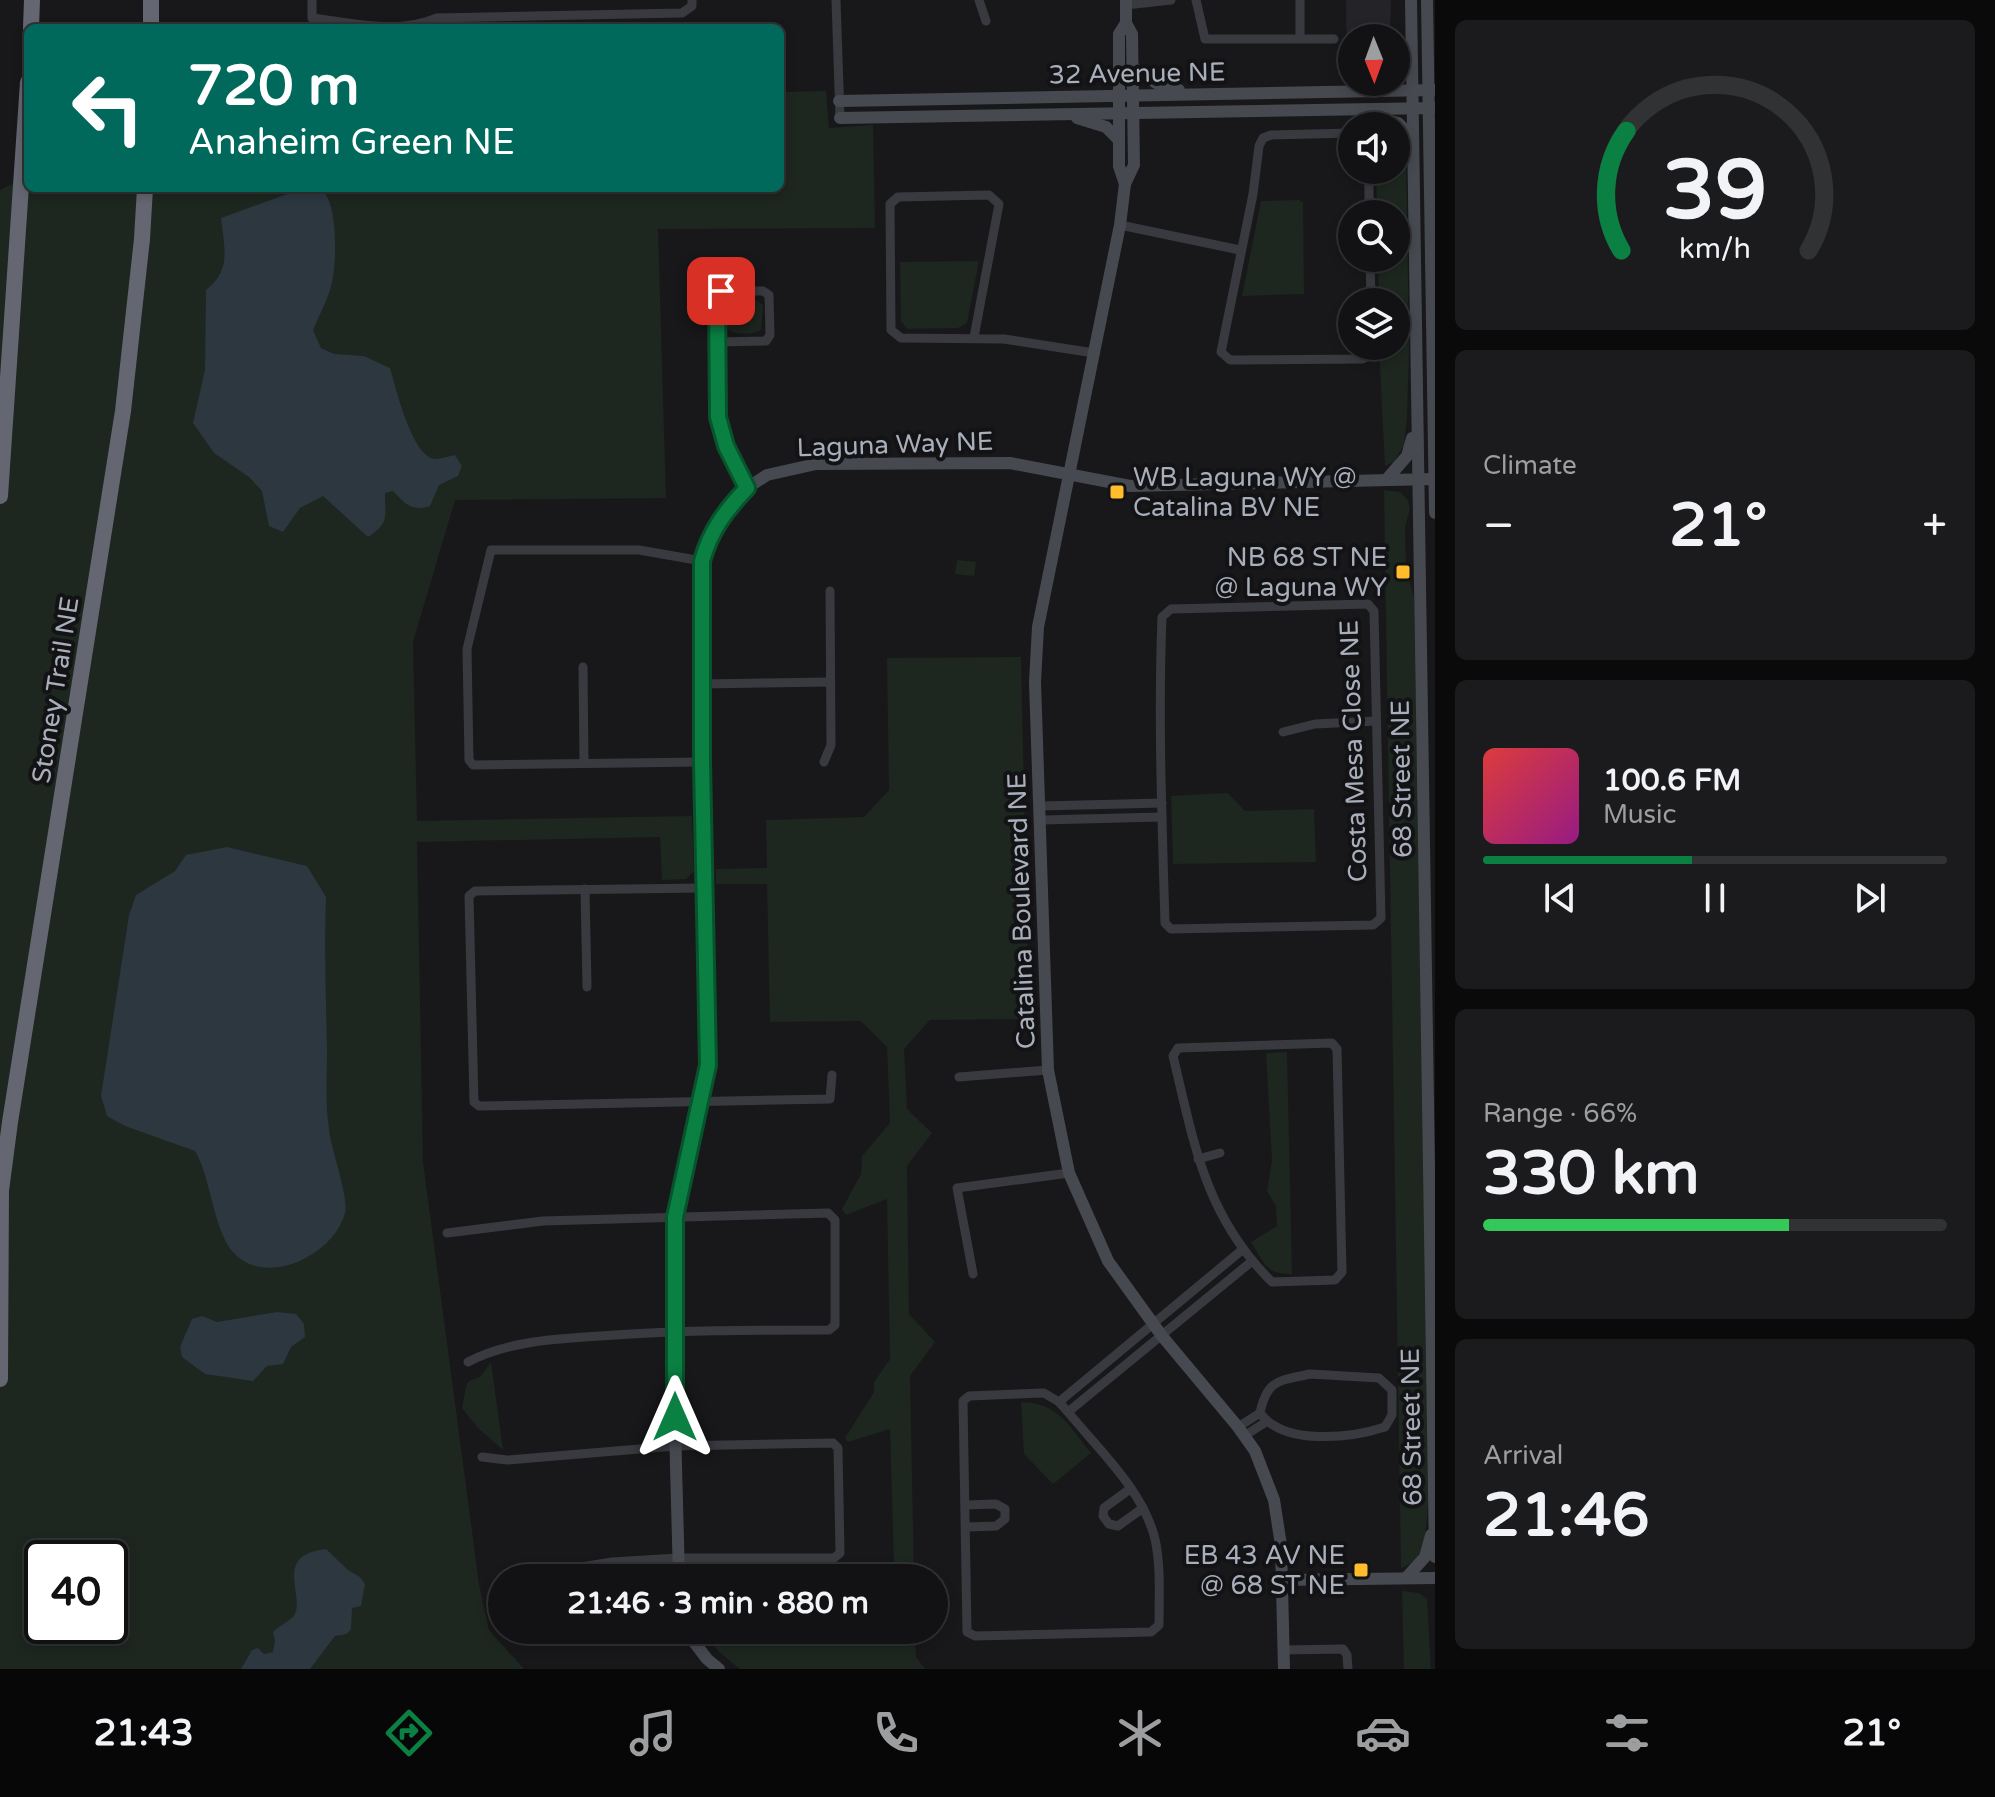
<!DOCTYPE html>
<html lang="en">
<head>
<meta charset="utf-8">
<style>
  :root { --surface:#121214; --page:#1b1b1d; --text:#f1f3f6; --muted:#9c9ea0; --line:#313234; --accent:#0b8043 }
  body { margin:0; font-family:"Varela Round",sans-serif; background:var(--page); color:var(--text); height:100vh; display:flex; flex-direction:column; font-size:30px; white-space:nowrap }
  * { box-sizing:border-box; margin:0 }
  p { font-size:26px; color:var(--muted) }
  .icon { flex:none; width:44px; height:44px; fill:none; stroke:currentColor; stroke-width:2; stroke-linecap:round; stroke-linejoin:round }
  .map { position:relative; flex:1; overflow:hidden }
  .details { display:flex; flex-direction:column; gap:20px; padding:20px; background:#0a0a0b; width:560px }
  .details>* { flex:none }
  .hud { position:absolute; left:24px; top:24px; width:760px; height:168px; border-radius:12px; box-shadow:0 4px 12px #0003,0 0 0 2px var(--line); background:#00695c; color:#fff; overflow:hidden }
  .needle { width:52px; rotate:179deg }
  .buttons { position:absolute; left:1338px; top:24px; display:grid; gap:16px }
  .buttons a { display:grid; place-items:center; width:72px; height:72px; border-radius:50%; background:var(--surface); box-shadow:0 4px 12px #0003,0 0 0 2px var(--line); font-size:40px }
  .speed { position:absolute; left:24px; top:1540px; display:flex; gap:16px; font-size:40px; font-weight:700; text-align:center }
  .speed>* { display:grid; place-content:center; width:104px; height:104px; border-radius:50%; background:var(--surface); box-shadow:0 4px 12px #0003,0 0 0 2px var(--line); line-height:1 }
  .speed .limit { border:4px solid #111; border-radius:12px; background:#fff; color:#111 }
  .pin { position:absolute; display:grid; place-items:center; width:68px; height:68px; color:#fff; margin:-34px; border-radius:16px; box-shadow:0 4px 12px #0006 }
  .me { position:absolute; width:88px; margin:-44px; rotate:0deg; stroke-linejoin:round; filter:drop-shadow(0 0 6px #0008) }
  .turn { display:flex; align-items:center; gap:28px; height:168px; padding:0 32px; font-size:36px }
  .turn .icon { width:104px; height:104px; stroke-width:2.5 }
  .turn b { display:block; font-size:56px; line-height:68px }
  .big { font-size:60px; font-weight:700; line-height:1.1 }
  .details .tile { flex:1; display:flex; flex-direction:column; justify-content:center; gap:12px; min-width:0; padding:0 28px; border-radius:12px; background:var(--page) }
  .details .dial { align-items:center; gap:0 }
  .dial svg { height:208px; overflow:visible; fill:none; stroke:var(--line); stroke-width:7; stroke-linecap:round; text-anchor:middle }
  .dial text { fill:var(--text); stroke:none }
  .song { display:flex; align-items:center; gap:24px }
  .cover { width:96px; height:96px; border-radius:12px; background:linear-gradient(135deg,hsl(0 70% 55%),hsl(310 70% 35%)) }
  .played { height:8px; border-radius:4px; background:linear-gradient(90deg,var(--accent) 45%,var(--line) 45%) }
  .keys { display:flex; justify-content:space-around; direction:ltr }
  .heat { display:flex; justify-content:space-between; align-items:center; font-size:44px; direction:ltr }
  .charge { height:12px; border-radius:6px; background:linear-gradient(90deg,#34c759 66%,var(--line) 0) }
  .trip { position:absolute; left:488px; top:1564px; width:460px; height:80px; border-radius:40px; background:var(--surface); box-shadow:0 4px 12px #0003,0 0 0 2px var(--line); font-weight:700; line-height:80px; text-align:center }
  .tab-bar { display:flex; height:128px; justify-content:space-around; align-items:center; background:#070708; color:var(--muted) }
  .tab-bar .icon { width:56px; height:56px }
  .tab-bar .active { color:var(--accent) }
  .tab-bar b { font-size:36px; color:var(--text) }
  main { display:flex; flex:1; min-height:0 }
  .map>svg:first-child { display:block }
  .built { fill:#242428 }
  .green { fill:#1d261f; fill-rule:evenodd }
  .water { fill:#2c3740 }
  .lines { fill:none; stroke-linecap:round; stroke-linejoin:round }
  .street { stroke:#393a40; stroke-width:9 }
  .secondary { stroke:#464950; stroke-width:12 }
  .highway { stroke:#646771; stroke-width:16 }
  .route-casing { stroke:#07532c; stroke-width:20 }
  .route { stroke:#0b8043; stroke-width:14 }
  .poi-dot { fill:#ffbd2b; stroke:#131316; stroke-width:3 }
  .labels { text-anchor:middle; stroke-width:8; stroke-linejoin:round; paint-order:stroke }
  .street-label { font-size:26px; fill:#a9aebb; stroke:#131316 }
  .poi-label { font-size:26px; fill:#a9aebb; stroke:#131316; text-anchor:end }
</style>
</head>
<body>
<main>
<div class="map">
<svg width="1435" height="1669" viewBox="0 0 1435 1669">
  <rect width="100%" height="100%" fill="#18181b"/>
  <polygon class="built" points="1346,0 1391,0 1390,38 1352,38 1352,75 1347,76"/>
  <g class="green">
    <path d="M826,91L829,128L873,125L875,228L658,229L666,498L455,500L413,642L417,821L692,816L694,871L686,879L662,880L660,837L417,842L423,1162L479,1584L489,1630L524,1669H0V190L28,176V188H780V92ZM42,1558H110V1626H42Z"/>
    <polygon points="1396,127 1404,135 1406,145 1409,352 1407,418 1404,445 1394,462 1385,466 1379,346 1396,346 1396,302 1379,302 1378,258 1396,258 1396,214 1377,214 1376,170 1396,170"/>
    <polygon points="1299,200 1303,203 1304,294 1242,296 1261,201"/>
    <polygon points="979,261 967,323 958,328 907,329 901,321 900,262"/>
    <path d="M733,299C745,299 756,296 763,306L761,330C753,335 735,335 727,329L725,307Z"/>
    <path d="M1384,490L1400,492L1408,500L1410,509L1405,527L1406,569L1414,597L1428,1417C1428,1445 1433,1537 1417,1558C1413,1563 1407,1566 1401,1568Z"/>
    <polygon points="957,560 976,562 974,576 955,574"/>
    <polygon points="1021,657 1029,1019 930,1020 904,1049 907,1109 932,1133 907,1166 909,1314 935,1342 910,1376 914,1578 691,1578 702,1570 894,1566 890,1429 848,1442 845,1438 874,1392 874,1382 890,1359 887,1199 846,1215 842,1209 861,1174 862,1156 890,1123 887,1047 861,1021 770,1022 767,884 716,884 716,869 767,868 766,820 864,817 889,790 887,658"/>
    <polygon points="1228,793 1245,811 1314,809 1316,862 1173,864 1171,796"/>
    <path d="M1287,1052L1292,1274C1265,1274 1264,1263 1251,1242L1277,1226L1276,1206L1267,1191L1272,1161L1266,1053Z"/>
    <polygon points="491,1362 503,1450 477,1427 462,1408 466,1386 469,1381 480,1377"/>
    <path d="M1021,1402C1059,1403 1069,1426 1091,1453L1053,1484L1024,1454Z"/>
    <polygon points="1402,1591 1419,1593 1427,1599 1431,1669 1404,1669"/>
    <polygon points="703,1630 915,1630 916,1657 925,1669 740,1669 718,1651"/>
  </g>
  <g class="water">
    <path d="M304,188L325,193C337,210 337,260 332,282C329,298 319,315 313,330L321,348L334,354L364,356L390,368C396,388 412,457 435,459C441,459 449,456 455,455L462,466L458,476L439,485L430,506C412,512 405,504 393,491L385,493C385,516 390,523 368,537L323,496L300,508L283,532L269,526L262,491L249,477L214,453L193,423L205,370L206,290C232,270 224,247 221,218Z"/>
    <path d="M227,847L307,866L326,897C324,948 326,999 327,1050C327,1076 325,1104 329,1129C331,1149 349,1197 345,1213C335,1252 273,1286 238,1257C213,1237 212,1179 195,1151L125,1126L107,1116L101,1096L129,915L136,895L175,871L186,855Z"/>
    <polygon points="277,1312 296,1314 304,1324 305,1337 291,1347 283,1364 267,1366 253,1381 205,1374 182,1357 180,1347 192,1319 202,1316 217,1322"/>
    <path d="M326,1549L348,1570L360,1577L365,1584L361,1606L352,1608L351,1629L347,1634L335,1636L310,1669H241L252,1650L258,1648L264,1654L273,1652L275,1641L273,1632C279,1626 288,1622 293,1617C308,1599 270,1555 326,1549Z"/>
  </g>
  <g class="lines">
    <g class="street">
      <path d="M312,0V18C353,23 398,35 437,18L682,13L692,6V0"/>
      <polyline points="836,0 840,118"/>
      <polyline points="979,0 986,21"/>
      <polyline points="1196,0 1205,39 1334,39"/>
      <polyline points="1126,5 1171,0"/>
      <polyline points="1300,37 1300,0"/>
      <polyline points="1352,133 1271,135 1263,138 1259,146 1253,194 1221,352 1230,360 1362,359 1369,356 1371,346"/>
      <polyline points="1369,170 1369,214"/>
      <polyline points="1120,225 1240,250"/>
      <polyline points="1370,258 1371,302"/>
      <polyline points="974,337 999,204 989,195 898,197 890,204 891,330 901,338 1004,339 1094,353"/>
      <polyline points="717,342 766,341 770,335 769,295 763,291 721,291 717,296 718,417 726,446 747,488"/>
      <path d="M1368,604L1374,611L1381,918L1373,925L1171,929L1165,923C1162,821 1158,719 1162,617L1171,609Z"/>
      <polyline points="583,667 584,763"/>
      <polyline points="702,684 830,682"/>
      <polyline points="1283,732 1315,724 1376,721"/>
      <polyline points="702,762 473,765 469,760 467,649 491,550 639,550 702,561"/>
      <polyline points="824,762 831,745 830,591"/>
      <polyline points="1041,806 1162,803"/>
      <polyline points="1042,820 1162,817"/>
      <polyline points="704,888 475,891 469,896 474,1102 479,1106 830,1099 832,1075"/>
      <polyline points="585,889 587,987"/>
      <path d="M1332,1043L1337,1049L1342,1272L1335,1280L1272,1282C1205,1216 1194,1143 1173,1056L1178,1048Z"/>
      <polyline points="959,1077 1048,1070"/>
      <polyline points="1198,1159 1220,1153"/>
      <path d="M447,1233L543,1221L828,1213L835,1220V1325L829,1330C753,1330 677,1330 600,1336C556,1339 507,1341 468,1362"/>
      <polyline points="973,1274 957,1188 1069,1173"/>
      <path d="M1310,1374L1379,1378L1392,1390V1415L1385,1427C1351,1438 1284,1446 1260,1413C1267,1379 1279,1381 1310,1374Z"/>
      <path d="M1044,1393L1059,1402L1068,1412C1099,1450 1143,1490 1155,1539C1161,1566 1159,1597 1159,1625L1151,1632L975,1636L967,1632L963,1401L969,1396Z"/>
      <polyline points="1059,1402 1242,1250"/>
      <polyline points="1068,1412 1251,1262"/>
      <polyline points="1238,1427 1260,1413"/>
      <polyline points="1244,1436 1266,1422"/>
      <polyline points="482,1457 507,1460 675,1446 833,1443 838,1448 840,1553 834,1558 678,1558 612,1562 515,1578"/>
      <polyline points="1130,1489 1104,1508 1103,1516 1109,1524 1118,1526 1143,1508"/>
      <polyline points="966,1505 996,1504 1005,1509 1005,1519 996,1526 967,1527"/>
      <polyline points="500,1585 502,1584"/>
      <polyline points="1283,1650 1343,1649 1347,1655 1348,1669"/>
    </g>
    <g class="secondary">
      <polyline points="1126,0 1126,23 1132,34 1134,165 1125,184 1120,225 1038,627 1035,682 1048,1070 1069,1173 1108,1261 1162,1336 1238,1427 1255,1451 1274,1500 1281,1545 1284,1669"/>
      <polyline points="1411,0 1435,1557"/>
      <polyline points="1427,0 1435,513"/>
      <polyline points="1134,68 1156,83 1179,90"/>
      <polyline points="1396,76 1410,52"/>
      <polyline points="839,101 1435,90"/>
      <polyline points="1368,115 1398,123 1411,136"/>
      <polyline points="840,118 1435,108"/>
      <polyline points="1077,118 1106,127 1119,140"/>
      <polyline points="1125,184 1119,166 1119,34 1126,23"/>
      <polyline points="1387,479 1407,456 1412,438"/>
      <polyline points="679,1578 674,1389 675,1217 708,1065 709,1042 702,762 702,561 714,530 726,510 747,488 767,475 816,464 1010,463 1130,486 1434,479"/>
      <polyline points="1406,1578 1425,1557 1431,1535"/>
      <polyline points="1283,1580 1435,1578"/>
      <polyline points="685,1630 707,1659 719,1669"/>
    </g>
    <g class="highway">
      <polyline points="31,28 32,0"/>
      <polyline points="151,28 151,0"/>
      <polyline points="0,496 28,82"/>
      <polyline points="0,1198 10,1122 123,411 142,239 145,188"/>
      <polyline points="0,1379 1,1189"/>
    </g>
  </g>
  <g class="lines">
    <defs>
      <path id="route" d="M675,1417V1217L708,1065L702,762V561C710,531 726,510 747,488L726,446L718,417L717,296L721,291"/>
    </defs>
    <use href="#route" class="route-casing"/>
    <use href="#route" class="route"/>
  </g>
  <g class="poi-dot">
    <rect x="1109" y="484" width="16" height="16" rx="4"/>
    <rect x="1395" y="564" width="16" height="16" rx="4"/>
    <rect x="1353" y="1562" width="16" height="16" rx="4"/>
  </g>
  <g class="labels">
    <g class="street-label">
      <text transform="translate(1137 73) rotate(-1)" y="9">32 Avenue NE</text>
      <text transform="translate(895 444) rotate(-2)" y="9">Laguna Way NE</text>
      <text transform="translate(55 690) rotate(-81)" y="9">Stoney Trail NE</text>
      <text transform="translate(1353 751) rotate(-92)" y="9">Costa Mesa Close NE</text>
      <text transform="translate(1401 779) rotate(-91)" y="9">68 Street NE</text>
      <text transform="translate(1021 911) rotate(-92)" y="9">Catalina Boulevard NE</text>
      <text transform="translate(1411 1427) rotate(-91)" y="9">68 Street NE</text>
    </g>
    <g class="poi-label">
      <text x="1133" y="486" text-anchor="start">WB Laguna WY @<tspan x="1133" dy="30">Catalina BV NE</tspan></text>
      <text x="1387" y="566">NB 68 ST NE<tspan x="1387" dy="30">@ Laguna WY</tspan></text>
      <text x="1345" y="1564">EB 43 AV NE<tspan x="1345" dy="30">@ 68 ST NE</tspan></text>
    </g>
  </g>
</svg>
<div class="buttons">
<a><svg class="needle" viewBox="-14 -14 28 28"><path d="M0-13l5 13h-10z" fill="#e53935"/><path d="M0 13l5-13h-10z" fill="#9c9ea0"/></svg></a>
<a><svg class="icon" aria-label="sound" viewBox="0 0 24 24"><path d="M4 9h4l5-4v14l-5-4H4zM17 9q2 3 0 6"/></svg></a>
<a><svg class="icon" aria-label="search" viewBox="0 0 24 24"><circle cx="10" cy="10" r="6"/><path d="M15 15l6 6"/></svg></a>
<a><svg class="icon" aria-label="layers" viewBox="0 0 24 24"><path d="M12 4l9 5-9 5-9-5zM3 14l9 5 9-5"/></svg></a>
</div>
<div class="speed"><div class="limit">40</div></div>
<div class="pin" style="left:721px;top:291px;background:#d93025"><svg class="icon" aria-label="arrive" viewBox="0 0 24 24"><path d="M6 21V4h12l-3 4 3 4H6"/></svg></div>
<svg class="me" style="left:675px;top:1417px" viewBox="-20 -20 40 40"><path d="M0-17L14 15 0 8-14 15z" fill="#0b8043" stroke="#fff" stroke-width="4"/></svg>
<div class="trip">21:46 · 3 min · 880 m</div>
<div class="hud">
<div class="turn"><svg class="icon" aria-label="left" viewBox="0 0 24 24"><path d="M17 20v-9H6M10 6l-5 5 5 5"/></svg><div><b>720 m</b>Anaheim Green NE</div></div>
</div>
</div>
<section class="details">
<div class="tile dial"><svg viewBox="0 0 100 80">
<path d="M14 69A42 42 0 1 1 86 69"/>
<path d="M14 69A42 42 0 0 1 16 23" stroke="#0b8043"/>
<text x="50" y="56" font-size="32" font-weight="700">39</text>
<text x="50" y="72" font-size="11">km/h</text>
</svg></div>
<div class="tile"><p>Climate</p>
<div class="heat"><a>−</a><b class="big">21°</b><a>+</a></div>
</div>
<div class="tile">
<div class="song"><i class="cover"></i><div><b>100.6 FM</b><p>Music</p></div></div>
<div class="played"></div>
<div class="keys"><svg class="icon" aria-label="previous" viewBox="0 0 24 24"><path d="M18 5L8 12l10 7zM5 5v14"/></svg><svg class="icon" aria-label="pause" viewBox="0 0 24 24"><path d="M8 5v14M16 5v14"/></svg><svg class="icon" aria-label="next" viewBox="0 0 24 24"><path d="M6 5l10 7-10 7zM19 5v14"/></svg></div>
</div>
<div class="tile"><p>Range · 66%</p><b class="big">330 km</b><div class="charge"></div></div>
<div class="tile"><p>Arrival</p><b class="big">21:46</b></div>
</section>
</main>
<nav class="tab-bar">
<b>21:43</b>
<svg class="icon active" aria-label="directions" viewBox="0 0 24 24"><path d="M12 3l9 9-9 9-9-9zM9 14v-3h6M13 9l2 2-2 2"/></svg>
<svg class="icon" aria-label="music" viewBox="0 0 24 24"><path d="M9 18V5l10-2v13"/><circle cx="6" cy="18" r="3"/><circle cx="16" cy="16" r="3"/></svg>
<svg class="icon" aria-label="phone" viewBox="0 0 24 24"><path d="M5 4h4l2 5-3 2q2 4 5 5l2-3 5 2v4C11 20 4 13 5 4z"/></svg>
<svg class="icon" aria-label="climate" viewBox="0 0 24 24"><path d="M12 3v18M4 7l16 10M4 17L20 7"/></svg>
<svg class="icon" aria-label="car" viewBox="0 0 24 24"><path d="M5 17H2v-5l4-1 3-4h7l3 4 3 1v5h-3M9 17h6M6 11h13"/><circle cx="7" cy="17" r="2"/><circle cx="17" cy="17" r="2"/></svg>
<svg class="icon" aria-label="filters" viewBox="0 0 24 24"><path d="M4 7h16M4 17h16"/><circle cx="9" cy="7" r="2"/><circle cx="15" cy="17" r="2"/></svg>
<b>21°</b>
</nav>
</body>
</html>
